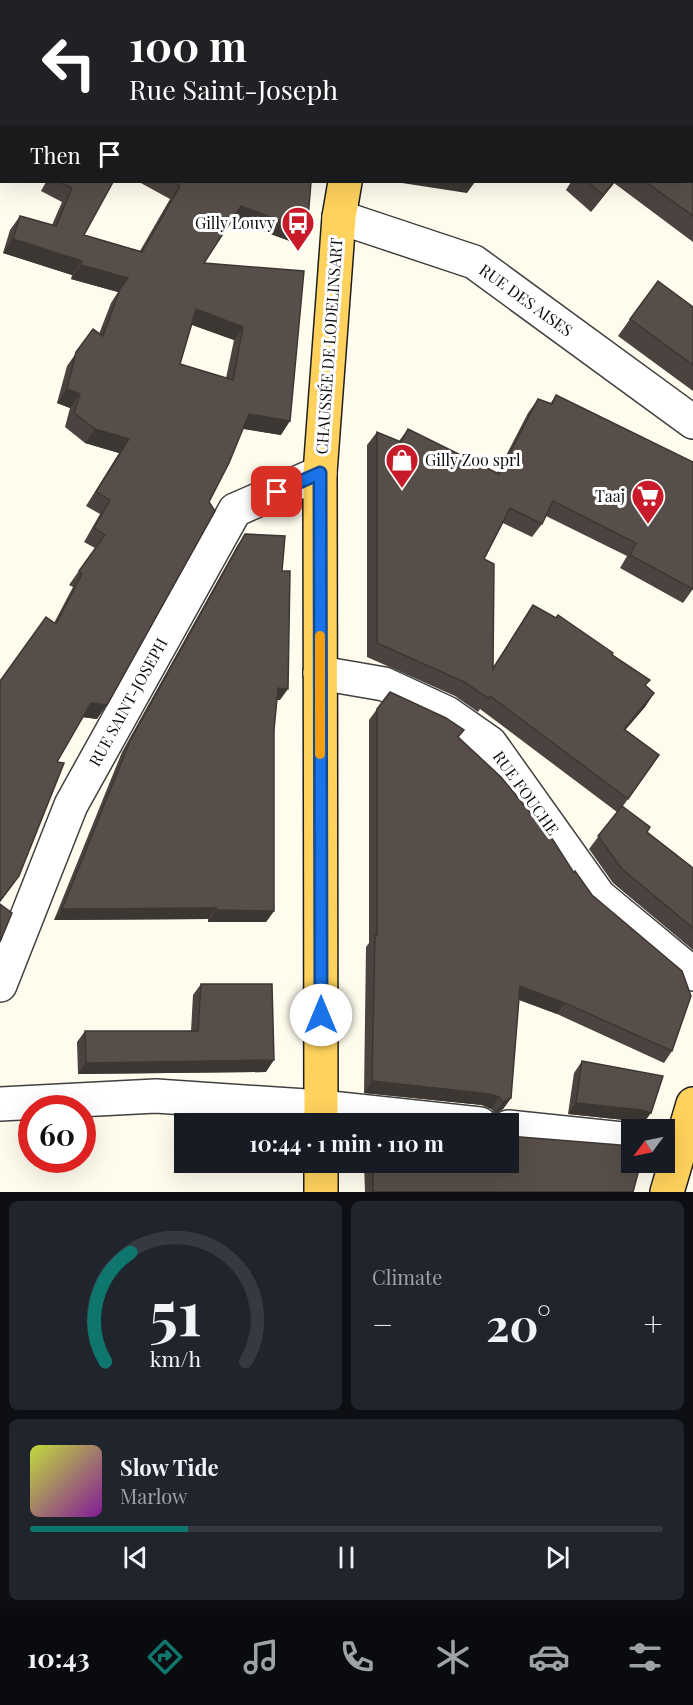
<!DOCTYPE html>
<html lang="en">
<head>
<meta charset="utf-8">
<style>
  :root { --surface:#171b24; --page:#20242c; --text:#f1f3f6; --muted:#9ea1a6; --line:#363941; --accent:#0f766e }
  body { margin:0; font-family:"Playfair Display",serif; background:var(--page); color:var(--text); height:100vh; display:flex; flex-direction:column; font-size:22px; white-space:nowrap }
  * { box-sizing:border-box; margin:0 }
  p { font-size:20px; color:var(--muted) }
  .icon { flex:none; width:33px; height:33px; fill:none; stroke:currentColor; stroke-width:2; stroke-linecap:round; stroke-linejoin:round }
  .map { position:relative; height:1192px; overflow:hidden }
  .panel { display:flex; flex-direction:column; gap:9px; padding:9px; background:#0d0f14; flex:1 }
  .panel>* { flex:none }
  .banner { position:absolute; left:0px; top:0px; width:693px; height:183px; box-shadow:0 6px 24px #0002; background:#202124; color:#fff; overflow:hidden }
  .needle { width:39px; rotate:237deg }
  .controls { position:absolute; left:621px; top:1119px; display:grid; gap:12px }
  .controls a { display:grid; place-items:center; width:54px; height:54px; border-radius:0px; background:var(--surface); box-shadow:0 6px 24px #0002; font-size:30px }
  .speed { position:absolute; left:18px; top:1095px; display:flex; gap:12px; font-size:30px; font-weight:700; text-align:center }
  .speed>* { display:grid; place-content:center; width:78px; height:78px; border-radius:50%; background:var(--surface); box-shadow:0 6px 24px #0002; line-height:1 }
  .speed .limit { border:9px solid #d22; background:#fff; color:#111 }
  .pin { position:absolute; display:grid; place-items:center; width:51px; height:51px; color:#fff; margin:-26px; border-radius:12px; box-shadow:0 3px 9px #0006 }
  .me { position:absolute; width:66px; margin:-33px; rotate:0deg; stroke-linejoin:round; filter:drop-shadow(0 0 4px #0008) }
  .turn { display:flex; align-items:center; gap:21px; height:126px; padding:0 30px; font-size:27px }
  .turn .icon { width:78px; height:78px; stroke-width:2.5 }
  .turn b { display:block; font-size:42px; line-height:51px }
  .then { display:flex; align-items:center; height:57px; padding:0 30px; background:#0003; gap:12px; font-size:22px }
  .big { font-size:45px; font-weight:700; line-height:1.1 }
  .panel .tile { flex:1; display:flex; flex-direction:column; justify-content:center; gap:9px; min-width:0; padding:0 21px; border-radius:9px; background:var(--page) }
  .panel .dial { align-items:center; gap:0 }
  .dial svg { height:156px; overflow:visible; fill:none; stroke:var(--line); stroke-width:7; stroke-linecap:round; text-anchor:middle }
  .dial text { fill:var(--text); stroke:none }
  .song { display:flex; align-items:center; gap:18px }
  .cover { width:72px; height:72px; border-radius:9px; background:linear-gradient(135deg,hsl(70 70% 55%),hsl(290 70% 35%)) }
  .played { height:6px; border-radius:3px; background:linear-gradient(90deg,var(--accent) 25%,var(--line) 25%) }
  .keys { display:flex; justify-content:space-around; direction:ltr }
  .heat { display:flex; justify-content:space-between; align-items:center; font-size:33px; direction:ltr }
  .panel .tiles { flex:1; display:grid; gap:9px; grid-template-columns:1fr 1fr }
  .tile:last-child { grid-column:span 2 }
  .trip { position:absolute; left:174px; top:1113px; width:345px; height:60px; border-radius:0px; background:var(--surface); box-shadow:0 6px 24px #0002; font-weight:700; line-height:60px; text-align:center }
  .tab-bar { display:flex; height:96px; justify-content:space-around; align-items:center; background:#090b0e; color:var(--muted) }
  .tab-bar .icon { width:42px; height:42px }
  .tab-bar .selected { color:var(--accent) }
  .tab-bar b { font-size:27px; color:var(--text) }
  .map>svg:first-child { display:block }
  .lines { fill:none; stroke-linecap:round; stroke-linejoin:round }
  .minor-casing { stroke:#404040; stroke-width:36 }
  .major-casing { stroke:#1e1e1e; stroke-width:36 }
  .minor { stroke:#fff; stroke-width:33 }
  .major { stroke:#ffd25d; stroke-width:33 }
  .wall { fill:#4b433f; fill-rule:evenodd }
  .shaded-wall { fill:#3d3733 }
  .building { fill:#574e49; stroke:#3d3733; stroke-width:1.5; fill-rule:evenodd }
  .route-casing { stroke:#114b97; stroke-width:15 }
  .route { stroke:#1a73e8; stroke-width:10 }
  .slow { stroke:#f59e0b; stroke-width:10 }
  .labels { text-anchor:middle; stroke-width:6; stroke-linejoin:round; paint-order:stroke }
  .poi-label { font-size:16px; fill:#0d0d0d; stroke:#fff; text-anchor:end }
  .street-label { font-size:16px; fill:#0d0d0d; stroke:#fff }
</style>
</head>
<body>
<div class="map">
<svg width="693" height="1192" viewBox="0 0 693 1192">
  <rect width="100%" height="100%" fill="#fffbed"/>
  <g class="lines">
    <defs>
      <g id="minor">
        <polyline points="241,0 243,2"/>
        <polyline points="443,0 447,2"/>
        <polyline points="339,217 474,262 693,422"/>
        <polyline points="320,673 384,684 447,713 490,743 599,896 693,974"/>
        <polyline points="0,985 71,805 235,510 320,473"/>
        <polyline points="0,1104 156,1096 321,1107 480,1124"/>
        <polyline points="508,1127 632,1140"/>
      </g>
      <g id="major">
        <polyline points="395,2 395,0"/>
        <polyline points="321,1124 320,473 339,217 345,182"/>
        <polyline points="321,1192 321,1162"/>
        <polyline points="667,1192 693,1104"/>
      </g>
    </defs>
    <use href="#minor" class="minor-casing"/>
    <use href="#major" class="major-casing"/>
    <use href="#minor" class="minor"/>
    <use href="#major" class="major"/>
  </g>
  <g class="wall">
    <polygon points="296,0 352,0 352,2 299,2"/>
    <polygon points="693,177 693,242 614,183 591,212 566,190 571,182 692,182"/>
    <path d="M46,182H113L84,235L140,251L170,199L139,182H311L307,231L298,244L232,220L204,263L304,271L281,435L243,429L97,719L83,717L57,762L19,876L0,902V681L54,623L73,587L69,585L95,548L84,542L100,514L86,506L119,453L85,443L65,427L70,408L57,403L67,366L93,329L99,334L111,303L118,292L71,279L72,275L3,253L10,230L20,216L52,225L62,202L41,191ZM192,325L234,340L226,378L180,364Z"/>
    <polygon points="693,307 693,391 618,336 630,319"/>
    <polygon points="556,395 693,462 693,589 683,603 620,568 627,556 546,516 542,524 532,537 503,523 484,559 493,667 533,605 612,655 654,693 645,707 625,730 659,755 623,806 647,832 693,868 693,950 613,883 589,849 617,812 480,709 478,712 455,696 367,657 367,445 377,432 399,441 408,429 497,473 528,413 538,399 550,404"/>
    <polygon points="245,534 282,571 280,700 277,700 274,730 274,911 266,922 208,922 208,919 54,920 122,752 237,546"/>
    <polygon points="377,709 459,737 672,1051 664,1063 557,1014 519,1000 511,1098 503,1109 495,1114 491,1109 482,1105 364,1093 366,947 369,943 369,720"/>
    <polygon points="201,984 266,1072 78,1074 77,1042 85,1031 191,1031 193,995"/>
    <polygon points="582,1061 642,1125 634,1121 568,1114 574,1073"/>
    <polygon points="364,1162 508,1162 633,1192 365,1192"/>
  </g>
  <g class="shaded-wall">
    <polygon points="0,32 2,33 2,50 0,50"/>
    <polygon points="692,109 693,109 693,131 692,130"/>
    <polygon points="403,182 475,182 467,193 402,183"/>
    <polygon points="614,182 615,182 591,212 603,195"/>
    <polygon points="241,206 307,231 298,244 232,220"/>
    <polygon points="13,239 82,261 72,275 3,253"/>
    <polygon points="81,265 128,278 118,292 71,279"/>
    <polygon points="196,309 243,327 234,340 187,323"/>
    <polygon points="67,389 80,394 70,408 57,403"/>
    <polygon points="249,414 290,421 281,435 239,428"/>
    <polygon points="95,429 129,439 119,453 85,443"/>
    <polygon points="278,688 288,689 280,700 270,700"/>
    <polygon points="654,693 645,707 614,743 624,729"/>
    <polygon points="91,703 107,705 97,719 81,717"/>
    <polygon points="216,908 208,919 54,920 62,909"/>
    <polygon points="216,910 274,911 266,922 208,922"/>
    <polygon points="520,986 565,1003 557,1014 512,997"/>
    <polygon points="274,1060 266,1072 78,1074 86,1063"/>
    <polygon points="372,1081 490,1094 499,1097 491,1109 482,1105 364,1093"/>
    <polygon points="511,1098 503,1109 495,1114 503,1102"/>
    <polygon points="576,1103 642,1110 651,1113 642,1125 634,1121 568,1114"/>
  </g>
  <g class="building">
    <polygon points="0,0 232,0 235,2 2,2 2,33 0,32"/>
    <polygon points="323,0 352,0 352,2 325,2"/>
    <polygon points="471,0 593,0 593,2 469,2"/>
    <polygon points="692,72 693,73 693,109 692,109"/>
    <polygon points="692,176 693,177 693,216 646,182 692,182"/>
    <path d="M59,182H113L84,235L142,252L180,186L173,182H311L307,231L241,206L204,263L304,271L290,421L249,414L229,463L209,502L215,511L107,705L91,703L57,762L64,763L19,876L0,901V681L46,617L56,624L82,574L79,571L105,535L94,528L110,500L96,492L129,439L95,429L74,413L80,394L67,389L76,352L93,329L103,336L120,289L128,278L81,265L82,261L13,239L20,216L56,226L72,188ZM196,309L243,327L233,380L180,364Z"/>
    <polygon points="588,182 614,182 603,195"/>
    <polygon points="658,281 693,307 693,365 630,319"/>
    <polygon points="556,395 693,462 693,589 630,555 636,543 553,501 542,524 510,508 484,559 494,564 493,669 533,605 556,618 558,615 613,653 612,655 650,680 645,685 654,693 624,729 659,755 628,799 490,696 488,698 464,682 377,643 377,432 401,442 408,429 499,474 538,399 552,404"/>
    <polygon points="245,534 285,536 282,571 290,571 288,689 278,688 274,730 274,911 216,910 216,908 62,909 130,741"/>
    <polygon points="390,692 446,718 464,730 458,737 501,777 553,840 574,873 575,871 592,895 682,971 691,996 672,1051 565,1003 520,986 511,1098 503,1102 499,1097 490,1094 372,1081 375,935 377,935 377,709"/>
    <polygon points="622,806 650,827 647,832 693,868 693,928 622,869 598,836"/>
    <polygon points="0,904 12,913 0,942"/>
    <polygon points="201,984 272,984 274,1060 86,1063 85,1031 198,1031"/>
    <polygon points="582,1061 663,1076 651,1113 642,1110 576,1103"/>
    <polygon points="387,1120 420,1124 383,1124"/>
    <polygon points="508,1136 632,1146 632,1162 641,1162 633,1192 373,1192 373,1162 508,1162"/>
  </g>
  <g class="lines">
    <defs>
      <polyline id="route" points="277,492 320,473 321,1015"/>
    </defs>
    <use href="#route" class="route-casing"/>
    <use href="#route" class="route"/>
    <polyline class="slow" points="320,636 320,754"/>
  </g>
  <defs>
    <symbol id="bus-pin" viewBox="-11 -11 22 30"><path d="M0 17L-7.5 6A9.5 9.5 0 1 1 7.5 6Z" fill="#c71b2a" stroke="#fff"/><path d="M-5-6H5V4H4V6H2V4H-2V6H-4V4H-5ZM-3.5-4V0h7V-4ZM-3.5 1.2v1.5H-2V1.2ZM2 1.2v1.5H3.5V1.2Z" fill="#fff"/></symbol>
    <symbol id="shop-pin" viewBox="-11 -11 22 30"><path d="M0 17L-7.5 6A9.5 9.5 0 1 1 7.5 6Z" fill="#c71b2a" stroke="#fff"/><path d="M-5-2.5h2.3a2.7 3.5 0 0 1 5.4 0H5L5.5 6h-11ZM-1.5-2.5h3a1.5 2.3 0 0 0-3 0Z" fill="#fff"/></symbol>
    <symbol id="supermarket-pin" viewBox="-11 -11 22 30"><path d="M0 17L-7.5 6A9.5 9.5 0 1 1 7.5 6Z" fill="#c71b2a" stroke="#fff"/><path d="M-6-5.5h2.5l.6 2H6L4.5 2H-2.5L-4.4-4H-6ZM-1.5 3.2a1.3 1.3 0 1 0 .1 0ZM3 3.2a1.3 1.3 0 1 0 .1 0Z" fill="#fff"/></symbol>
  </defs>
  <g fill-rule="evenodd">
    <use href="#bus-pin" x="279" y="204" width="38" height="52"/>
    <use href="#shop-pin" x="383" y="441" width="38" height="52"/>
    <use href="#supermarket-pin" x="629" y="477" width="38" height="52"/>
  </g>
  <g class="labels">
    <g class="poi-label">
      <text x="275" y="229">Gilly Louvy</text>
      <text x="425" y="466" text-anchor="start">Gilly Zoo sprl</text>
      <text x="625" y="502">Taaj</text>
    </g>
    <g class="street-label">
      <text transform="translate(526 300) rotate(36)" y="6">RUE DES AISES</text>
      <text transform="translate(329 346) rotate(-86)" y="6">CHAUSSÉE DE LODELINSART</text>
      <text transform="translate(128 702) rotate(-61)" y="6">RUE SAINT-JOSEPH</text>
      <text transform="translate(526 793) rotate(54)" y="6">RUE FOUCHE</text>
    </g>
  </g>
</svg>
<div class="controls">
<a><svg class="needle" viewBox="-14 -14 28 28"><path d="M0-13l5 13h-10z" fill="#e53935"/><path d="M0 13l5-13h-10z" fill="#9ea1a6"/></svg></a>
</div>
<div class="speed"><div class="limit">60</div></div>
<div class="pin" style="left:277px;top:492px;background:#d93025"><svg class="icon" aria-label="arrive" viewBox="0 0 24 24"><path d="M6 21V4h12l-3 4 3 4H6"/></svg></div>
<svg class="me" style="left:321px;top:1015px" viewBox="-20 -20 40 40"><circle r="19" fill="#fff"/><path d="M0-13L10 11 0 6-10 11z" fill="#1a73e8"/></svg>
<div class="trip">10:44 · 1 min · 110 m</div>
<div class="banner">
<div class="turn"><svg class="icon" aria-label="left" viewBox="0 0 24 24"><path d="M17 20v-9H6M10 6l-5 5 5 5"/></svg><div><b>100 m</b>Rue Saint-Joseph</div></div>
<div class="then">Then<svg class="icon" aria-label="arrive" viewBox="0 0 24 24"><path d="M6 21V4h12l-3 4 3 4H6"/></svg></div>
</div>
</div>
<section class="panel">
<div class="tiles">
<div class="tile dial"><svg viewBox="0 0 100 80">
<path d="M14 69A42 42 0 1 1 86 69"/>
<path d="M14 69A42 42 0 0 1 27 13" stroke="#0f766e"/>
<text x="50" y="56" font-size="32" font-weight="700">51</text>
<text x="50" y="72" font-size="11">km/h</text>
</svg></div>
<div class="tile"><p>Climate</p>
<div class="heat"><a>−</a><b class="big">20°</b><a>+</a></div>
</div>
<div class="tile">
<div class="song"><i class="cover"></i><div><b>Slow Tide</b><p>Marlow</p></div></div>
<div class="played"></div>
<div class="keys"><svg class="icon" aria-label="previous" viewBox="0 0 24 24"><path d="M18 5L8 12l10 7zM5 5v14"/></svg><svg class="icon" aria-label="pause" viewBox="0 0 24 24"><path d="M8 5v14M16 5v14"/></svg><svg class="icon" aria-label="next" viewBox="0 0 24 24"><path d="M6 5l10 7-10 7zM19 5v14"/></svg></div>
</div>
</div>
</section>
<nav class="tab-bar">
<b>10:43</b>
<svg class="icon selected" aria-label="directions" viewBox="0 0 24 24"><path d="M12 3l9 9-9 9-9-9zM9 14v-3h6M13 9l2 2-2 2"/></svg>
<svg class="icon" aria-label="music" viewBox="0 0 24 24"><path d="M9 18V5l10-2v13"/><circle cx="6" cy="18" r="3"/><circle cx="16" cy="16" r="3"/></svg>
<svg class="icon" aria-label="phone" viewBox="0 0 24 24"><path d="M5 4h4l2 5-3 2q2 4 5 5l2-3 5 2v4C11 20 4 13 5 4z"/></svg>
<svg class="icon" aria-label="climate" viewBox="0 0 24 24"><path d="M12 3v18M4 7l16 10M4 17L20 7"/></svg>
<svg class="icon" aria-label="car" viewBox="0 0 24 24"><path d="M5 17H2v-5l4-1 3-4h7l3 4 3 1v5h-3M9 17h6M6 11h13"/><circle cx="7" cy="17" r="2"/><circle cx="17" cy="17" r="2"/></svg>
<svg class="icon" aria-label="filters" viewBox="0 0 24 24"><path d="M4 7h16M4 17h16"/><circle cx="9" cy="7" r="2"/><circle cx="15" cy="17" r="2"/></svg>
</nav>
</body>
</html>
